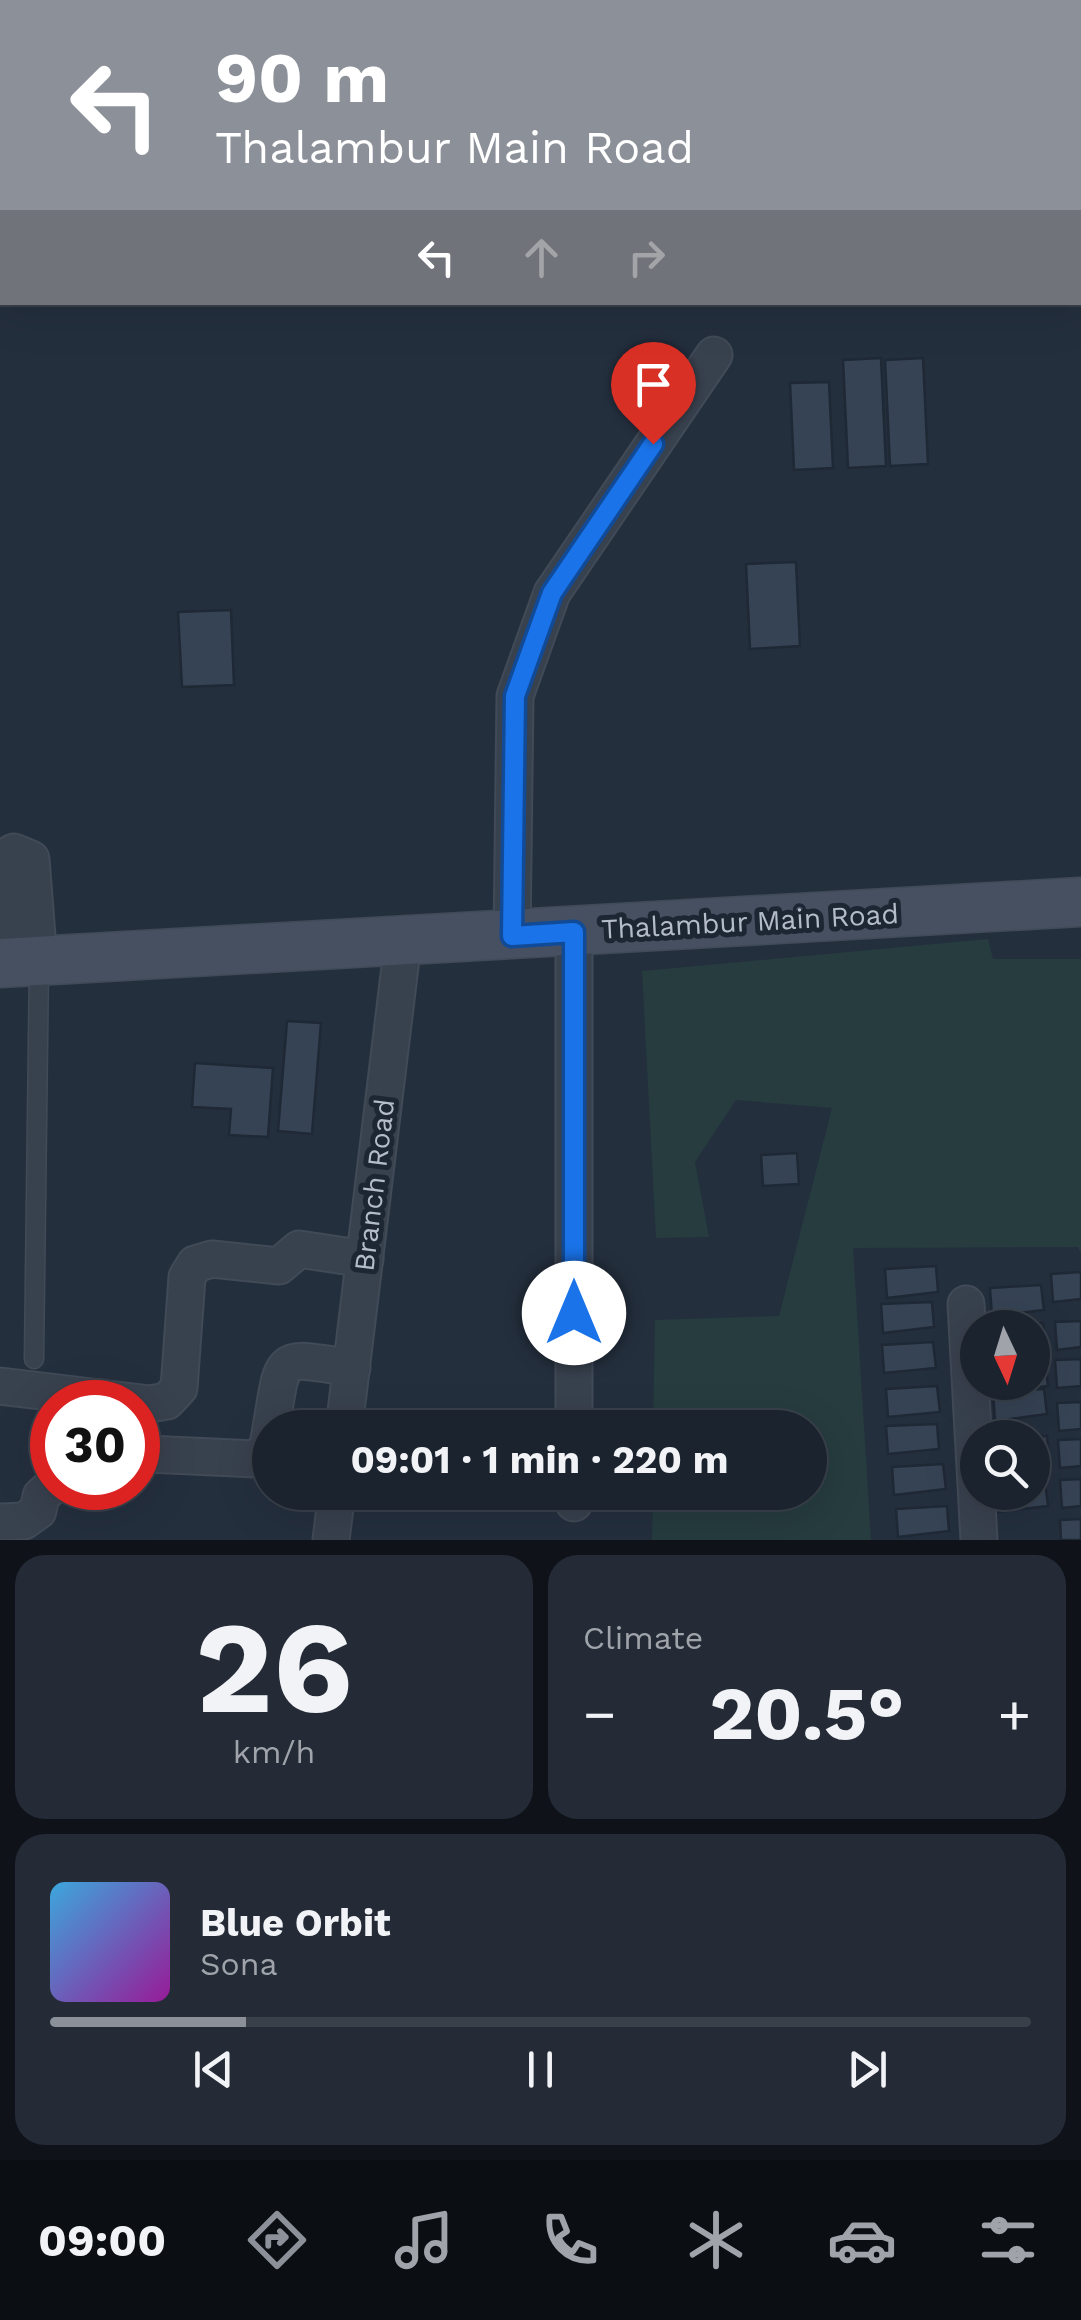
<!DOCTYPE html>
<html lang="en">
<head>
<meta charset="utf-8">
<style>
  :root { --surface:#1b232e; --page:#242b36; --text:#f1f3f6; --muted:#a0a4aa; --line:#39404a; --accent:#8c9099 }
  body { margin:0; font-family:"Work Sans",sans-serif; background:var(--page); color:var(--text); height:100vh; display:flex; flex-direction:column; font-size:38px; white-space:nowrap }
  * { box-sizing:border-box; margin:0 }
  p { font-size:32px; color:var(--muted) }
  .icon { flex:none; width:55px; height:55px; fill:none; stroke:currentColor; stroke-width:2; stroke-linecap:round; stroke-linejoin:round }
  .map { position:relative; height:1540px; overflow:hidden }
  .side { display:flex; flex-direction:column; gap:15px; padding:15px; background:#0f1319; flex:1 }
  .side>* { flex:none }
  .top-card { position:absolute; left:0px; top:0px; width:1082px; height:305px; box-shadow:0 10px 40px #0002,0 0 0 2px var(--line); background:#8c9099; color:#fff; overflow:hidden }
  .needle { width:65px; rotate:176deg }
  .controls { position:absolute; left:960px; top:1310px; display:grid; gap:20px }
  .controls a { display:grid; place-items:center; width:90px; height:90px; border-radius:50%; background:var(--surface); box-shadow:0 10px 40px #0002,0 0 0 2px var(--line); font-size:50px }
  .speed { position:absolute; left:30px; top:1380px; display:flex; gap:20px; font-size:50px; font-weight:700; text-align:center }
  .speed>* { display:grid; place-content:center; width:130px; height:130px; border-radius:50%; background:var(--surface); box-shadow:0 10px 40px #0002,0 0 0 2px var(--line); line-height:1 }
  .speed .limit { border:15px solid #d22; background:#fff; color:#111 }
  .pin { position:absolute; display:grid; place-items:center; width:85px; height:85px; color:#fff; margin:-102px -42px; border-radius:50% 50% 50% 0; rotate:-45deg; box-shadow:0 0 10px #0007 }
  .pin .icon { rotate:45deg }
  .me { position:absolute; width:110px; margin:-55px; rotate:0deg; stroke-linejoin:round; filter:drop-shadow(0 0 8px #0008) }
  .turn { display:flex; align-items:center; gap:35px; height:210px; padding:0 50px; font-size:45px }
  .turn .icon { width:130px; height:130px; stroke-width:2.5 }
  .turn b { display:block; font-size:70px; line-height:85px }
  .lanes { display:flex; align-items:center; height:95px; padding:0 50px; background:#0003; justify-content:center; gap:50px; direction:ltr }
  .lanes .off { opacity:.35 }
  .big { font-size:75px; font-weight:700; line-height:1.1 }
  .side .card { flex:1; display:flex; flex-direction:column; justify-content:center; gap:15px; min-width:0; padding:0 35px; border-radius:30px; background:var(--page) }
  .side .dial { align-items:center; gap:0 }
  .dial b { font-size:130px; line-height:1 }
  .song { display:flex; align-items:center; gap:30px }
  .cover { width:120px; height:120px; border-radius:15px; background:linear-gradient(135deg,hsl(200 70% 55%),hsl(300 70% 35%)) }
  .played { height:10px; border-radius:5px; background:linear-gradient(90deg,var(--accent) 20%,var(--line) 20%) }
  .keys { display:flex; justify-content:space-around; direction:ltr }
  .heat { display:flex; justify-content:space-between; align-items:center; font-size:55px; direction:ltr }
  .side .tiles { flex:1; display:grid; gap:15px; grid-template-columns:1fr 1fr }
  .card:last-child { grid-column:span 2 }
  .trip { position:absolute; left:252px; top:1410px; width:575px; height:100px; border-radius:50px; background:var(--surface); box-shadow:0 10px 40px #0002,0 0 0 2px var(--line); font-weight:700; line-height:100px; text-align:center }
  .tab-bar { display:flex; height:160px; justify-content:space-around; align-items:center; background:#0b0e12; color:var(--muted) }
  .tab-bar .icon { width:70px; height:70px }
  .tab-bar .active { color:var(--accent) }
  .tab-bar b { font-size:45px; color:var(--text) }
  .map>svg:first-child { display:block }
  .green { fill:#263c3f }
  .building { fill:#364354; stroke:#1f2835; stroke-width:2.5 }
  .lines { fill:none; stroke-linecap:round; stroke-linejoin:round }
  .lane-casing { stroke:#414a57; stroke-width:21 }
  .street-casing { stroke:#414a57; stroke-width:39 }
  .secondary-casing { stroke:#414a57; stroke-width:51 }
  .lane { stroke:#38414e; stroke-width:18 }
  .street { stroke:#38414e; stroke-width:35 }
  .secondary { stroke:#465061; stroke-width:48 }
  .route-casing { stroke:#114b97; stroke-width:25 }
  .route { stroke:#1a73e8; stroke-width:18 }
  .labels { text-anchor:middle; stroke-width:10; stroke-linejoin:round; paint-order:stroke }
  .street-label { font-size:28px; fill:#b4bcc9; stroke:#1d2633 }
</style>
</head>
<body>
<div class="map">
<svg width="1081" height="1540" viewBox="0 0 1081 1540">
  <rect width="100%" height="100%" fill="#242f3e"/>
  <polygon class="green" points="988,939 993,959 1081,959 1081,1254 1078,1247 853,1248 871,1540 652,1540 653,1493 810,1492 810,1428 653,1427 655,1320 779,1316 832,1108 736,1100 695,1162 709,1237 656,1238 642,971"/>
  <g class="building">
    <polygon points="881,358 886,466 848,468 843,360"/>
    <polygon points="923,358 928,464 890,466 885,360"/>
    <polygon points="829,382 833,468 794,470 790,383"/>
    <polygon points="796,562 800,646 750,649 746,564"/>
    <polygon points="231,610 234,685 182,687 178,612"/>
    <polygon points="287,1021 321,1023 312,1134 278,1131"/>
    <polygon points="195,1063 273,1068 268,1137 229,1135 231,1109 192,1107"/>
    <polygon points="797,1153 799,1184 763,1186 761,1155"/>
    <polygon points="936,1266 938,1292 887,1298 885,1269"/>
    <polygon points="1081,1272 1081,1299 1053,1302 1051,1274"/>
    <polygon points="1041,1285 1044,1310 992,1316 990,1288"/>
    <polygon points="932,1302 934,1327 883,1333 881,1304"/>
    <polygon points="1081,1321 1081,1347 1057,1350 1055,1322"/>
    <polygon points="1043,1323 1045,1348 1032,1350 1032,1328 992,1328"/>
    <polygon points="933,1342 936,1368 884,1373 882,1345"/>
    <polygon points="1081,1359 1081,1386 1057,1388 1055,1360"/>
    <polygon points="1045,1360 1048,1386 996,1392 996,1382 1032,1382 1032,1361"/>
    <polygon points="937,1386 940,1412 888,1417 886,1389"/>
    <polygon points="1044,1389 1047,1414 995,1421 993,1392"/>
    <polygon points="1081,1402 1081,1429 1059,1431 1057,1403"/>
    <polygon points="937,1424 939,1449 888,1454 886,1426"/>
    <polygon points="1047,1436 1049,1462 1032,1463 1032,1438 1024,1438"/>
    <polygon points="1081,1439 1081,1466 1060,1468 1058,1440"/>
    <polygon points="943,1464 946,1489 894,1495 892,1467"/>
    <polygon points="1081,1479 1081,1506 1062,1508 1060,1480"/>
    <polygon points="1045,1481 1048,1506 996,1512 995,1492 1032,1492 1032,1482"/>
    <polygon points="947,1506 949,1531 898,1537 896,1509"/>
    <polygon points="1081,1519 1081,1540 1061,1540 1060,1520"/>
  </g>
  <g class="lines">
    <defs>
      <polyline id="lane" points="34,1359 39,962"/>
      <g id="street">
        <polyline points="574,932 574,1428"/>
        <polyline points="512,936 515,696 552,593 714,355"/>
        <polyline points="2,963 1,859 14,852 31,859 39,962"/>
        <polyline points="966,1304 979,1540"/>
        <polyline points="0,1386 150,1404 167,1401 179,1388 187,1277 195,1264 212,1259 279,1266 299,1249 365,1259"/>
        <path d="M271,1428C284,1352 276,1356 352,1368"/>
        <polyline points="344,1428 403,942"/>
        <polyline points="138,1464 148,1454 256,1459 267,1449 270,1434"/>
        <polyline points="574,1492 574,1503"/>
        <polyline points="0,1522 24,1521 38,1511 41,1496 52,1486"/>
        <polyline points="331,1540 337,1492"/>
      </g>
      <polyline id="secondary" points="0,963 1081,902"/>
    </defs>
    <use href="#lane" class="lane-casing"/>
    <use href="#street" class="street-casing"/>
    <use href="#secondary" class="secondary-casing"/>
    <use href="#lane" class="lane"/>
    <use href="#street" class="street"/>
    <use href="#secondary" class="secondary"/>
  </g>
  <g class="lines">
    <defs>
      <polyline id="route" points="574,1313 574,932 512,936 515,696 552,593 653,444"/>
    </defs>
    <use href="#route" class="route-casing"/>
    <use href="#route" class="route"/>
  </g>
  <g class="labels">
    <g class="street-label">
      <text transform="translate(750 921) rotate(-3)" y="10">Thalambur Main Road</text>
      <text transform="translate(374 1185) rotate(-83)" y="10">Branch Road</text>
    </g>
  </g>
</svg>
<div class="controls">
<a><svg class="needle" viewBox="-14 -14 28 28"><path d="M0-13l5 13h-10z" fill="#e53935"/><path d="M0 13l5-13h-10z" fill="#a0a4aa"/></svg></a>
<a><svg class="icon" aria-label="search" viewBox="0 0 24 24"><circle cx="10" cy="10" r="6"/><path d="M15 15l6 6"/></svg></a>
</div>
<div class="speed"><div class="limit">30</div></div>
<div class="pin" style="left:653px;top:444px;background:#d93025"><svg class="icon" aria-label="arrive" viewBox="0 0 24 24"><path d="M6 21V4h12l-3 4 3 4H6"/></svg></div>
<svg class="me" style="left:574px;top:1313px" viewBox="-20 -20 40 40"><circle r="19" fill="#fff"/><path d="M0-13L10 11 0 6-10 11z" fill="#1a73e8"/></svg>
<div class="trip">09:01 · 1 min · 220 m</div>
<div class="top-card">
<div class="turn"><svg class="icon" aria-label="left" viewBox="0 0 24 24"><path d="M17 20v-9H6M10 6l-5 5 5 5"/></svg><div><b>90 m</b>Thalambur Main Road</div></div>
<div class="lanes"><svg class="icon" aria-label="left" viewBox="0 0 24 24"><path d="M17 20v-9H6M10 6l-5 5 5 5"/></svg><svg class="icon off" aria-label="ahead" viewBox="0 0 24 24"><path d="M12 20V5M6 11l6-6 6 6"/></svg><svg class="icon off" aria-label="right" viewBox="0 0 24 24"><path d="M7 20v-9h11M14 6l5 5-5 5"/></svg></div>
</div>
</div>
<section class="side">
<div class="tiles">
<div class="card dial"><b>26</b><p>km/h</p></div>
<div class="card"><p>Climate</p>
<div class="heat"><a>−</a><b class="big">20.5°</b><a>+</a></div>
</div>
<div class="card">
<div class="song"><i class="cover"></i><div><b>Blue Orbit</b><p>Sona</p></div></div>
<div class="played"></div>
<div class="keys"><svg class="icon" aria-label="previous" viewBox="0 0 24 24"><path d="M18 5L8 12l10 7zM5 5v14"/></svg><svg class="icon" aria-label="pause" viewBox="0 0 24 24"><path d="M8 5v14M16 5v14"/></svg><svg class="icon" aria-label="next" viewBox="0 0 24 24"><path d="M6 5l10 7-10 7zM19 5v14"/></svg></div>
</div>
</div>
</section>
<nav class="tab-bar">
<b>09:00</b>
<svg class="icon active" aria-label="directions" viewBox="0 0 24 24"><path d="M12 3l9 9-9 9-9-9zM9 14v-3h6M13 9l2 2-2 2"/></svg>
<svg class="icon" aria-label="music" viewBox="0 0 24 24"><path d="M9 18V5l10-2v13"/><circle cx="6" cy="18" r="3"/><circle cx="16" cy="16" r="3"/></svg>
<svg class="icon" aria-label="phone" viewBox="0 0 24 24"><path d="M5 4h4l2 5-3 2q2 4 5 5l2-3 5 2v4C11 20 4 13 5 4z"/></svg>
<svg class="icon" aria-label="climate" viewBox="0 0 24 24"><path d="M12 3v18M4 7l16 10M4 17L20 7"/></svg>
<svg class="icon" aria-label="car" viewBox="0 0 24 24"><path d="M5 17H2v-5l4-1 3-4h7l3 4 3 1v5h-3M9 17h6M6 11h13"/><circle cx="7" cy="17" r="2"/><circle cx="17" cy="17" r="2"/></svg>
<svg class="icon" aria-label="filters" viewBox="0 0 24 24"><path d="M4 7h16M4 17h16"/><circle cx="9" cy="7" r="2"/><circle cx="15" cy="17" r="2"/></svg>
</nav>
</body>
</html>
